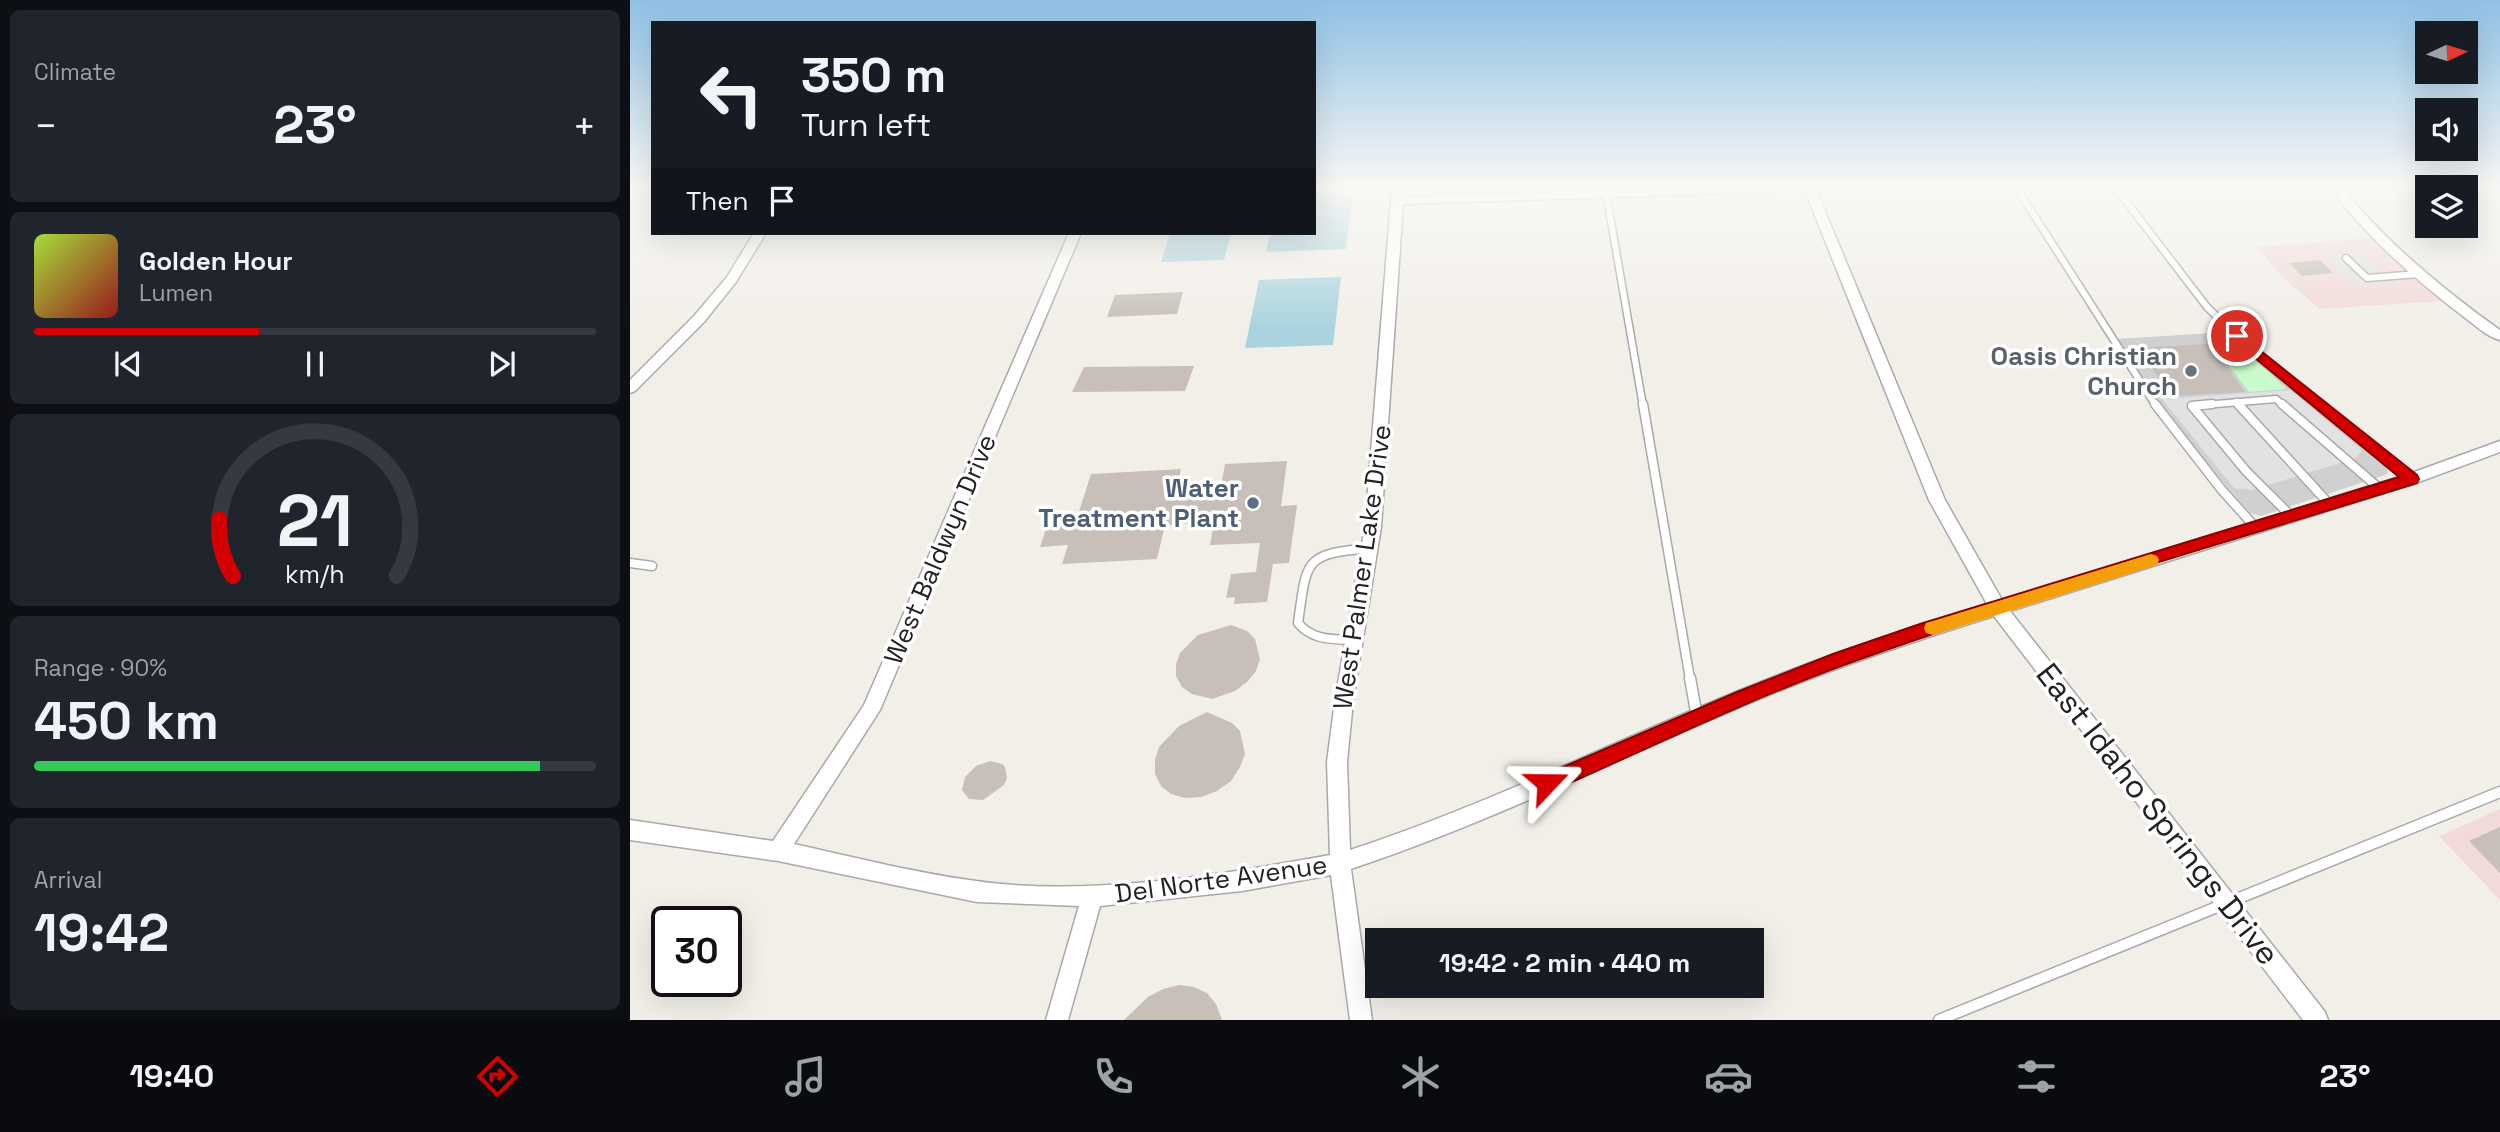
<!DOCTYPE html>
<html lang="en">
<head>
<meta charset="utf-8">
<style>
  :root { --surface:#171b24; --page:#20242c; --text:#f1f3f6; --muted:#9ea1a6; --line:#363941; --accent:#d40000 }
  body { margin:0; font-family:"Space Grotesk",sans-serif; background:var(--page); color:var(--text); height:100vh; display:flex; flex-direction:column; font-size:26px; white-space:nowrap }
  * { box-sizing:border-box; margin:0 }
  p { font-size:23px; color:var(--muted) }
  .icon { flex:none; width:38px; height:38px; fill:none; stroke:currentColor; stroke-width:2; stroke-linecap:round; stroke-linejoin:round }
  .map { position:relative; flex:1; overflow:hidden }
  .drawer { display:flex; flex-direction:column; gap:10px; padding:10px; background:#0d0f14; width:630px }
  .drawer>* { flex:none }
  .hud { position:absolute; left:21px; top:21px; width:665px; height:214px; border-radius:0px; box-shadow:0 7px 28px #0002; background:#171b24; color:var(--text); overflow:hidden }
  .needle { width:46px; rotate:86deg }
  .fabs { position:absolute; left:1785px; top:21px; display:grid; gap:14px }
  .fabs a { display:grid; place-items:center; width:63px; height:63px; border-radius:0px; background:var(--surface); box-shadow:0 7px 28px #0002; font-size:35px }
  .speed { position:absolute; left:21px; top:906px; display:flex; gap:14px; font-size:35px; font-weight:700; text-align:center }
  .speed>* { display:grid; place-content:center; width:91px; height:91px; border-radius:50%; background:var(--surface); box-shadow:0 7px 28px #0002; line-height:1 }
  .speed .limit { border:4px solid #111; border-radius:10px; background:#fff; color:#111 }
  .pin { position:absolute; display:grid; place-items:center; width:60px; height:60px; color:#fff; margin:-30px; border:4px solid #fff; border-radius:50%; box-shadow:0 2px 7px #0007 }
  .me { position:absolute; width:77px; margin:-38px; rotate:67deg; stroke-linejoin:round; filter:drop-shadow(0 0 5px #0008) }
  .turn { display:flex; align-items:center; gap:24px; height:147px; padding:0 35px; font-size:32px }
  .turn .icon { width:91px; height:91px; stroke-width:2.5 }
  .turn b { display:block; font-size:49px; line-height:60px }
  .then { display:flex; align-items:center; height:66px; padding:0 35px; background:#0003; gap:14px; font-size:26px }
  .big { font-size:52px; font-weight:600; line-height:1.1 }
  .drawer .tile { flex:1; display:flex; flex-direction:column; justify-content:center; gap:10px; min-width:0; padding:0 24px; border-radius:10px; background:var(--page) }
  .drawer .dial { align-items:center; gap:0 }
  .dial svg { height:182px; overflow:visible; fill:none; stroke:var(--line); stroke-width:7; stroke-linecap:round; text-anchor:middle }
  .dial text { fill:var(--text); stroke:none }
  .song { display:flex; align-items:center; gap:21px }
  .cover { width:84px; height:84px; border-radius:10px; background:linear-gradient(135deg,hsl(80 70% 55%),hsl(0 70% 35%)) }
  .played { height:7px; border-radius:4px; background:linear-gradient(90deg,var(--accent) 40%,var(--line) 40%) }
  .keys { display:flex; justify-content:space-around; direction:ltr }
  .heat { display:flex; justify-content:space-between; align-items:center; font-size:38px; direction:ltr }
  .charge { height:10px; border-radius:5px; background:linear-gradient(90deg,#34c759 90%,var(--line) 0) }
  .trip { position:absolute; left:735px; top:928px; width:399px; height:70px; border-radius:0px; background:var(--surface); box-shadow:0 7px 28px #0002; font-weight:600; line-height:70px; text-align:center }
  .tabs { display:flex; height:112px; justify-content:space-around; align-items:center; background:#090b0e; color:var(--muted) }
  .tabs .icon { width:49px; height:49px }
  .tabs .on { color:var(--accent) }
  .tabs b { font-size:32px; color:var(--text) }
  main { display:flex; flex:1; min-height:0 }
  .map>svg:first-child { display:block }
  .commercial { fill:#f2dad9 }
  .religious { fill:#d0d0d0 }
  .park { fill:#c8facc }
  .parking { fill:#e2e2e2 }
  .water { fill:#aad3df }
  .building { fill:#c7bfb8 }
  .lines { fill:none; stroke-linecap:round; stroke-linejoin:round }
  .service-far2-casing { stroke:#a9a9a9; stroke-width:9 }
  .service-far1-casing { stroke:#a9a9a9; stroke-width:11 }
  .service-casing { stroke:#a9a9a9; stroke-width:13 }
  .minor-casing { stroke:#a9a9a9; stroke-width:3 }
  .service-far2 { stroke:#fff; stroke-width:6 }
  .service-far1 { stroke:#fff; stroke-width:8 }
  .service { stroke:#fff; stroke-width:10 }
  .minor { fill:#fff; fill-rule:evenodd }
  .route { fill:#d40000; stroke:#8a0000; stroke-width:2 }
  .slow { fill:#f59e0b }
  .worship-dot { fill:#6b7280; stroke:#fff; stroke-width:2.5 }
  .service-dot { fill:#5c6f8a; stroke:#fff; stroke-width:2.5 }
  .labels { text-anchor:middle; stroke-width:7; stroke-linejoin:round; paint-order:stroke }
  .worship-label { font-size:26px; font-weight:bold; fill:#5b616d; stroke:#fff; text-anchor:end }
  .service-label { font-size:26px; font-weight:bold; fill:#4e5e75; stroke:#fff; text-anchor:end }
  .street-label { font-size:26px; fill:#222; stroke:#fff }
  .near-street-label { font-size:32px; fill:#222; stroke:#fff }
</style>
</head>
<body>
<main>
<section class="drawer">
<div class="tile"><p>Climate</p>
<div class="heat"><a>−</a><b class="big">23°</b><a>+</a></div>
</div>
<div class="tile">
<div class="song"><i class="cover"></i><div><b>Golden Hour</b><p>Lumen</p></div></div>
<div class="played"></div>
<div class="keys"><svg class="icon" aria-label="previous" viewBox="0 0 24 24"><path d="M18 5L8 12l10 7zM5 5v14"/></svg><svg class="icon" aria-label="pause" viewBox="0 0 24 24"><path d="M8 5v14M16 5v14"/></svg><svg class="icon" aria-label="next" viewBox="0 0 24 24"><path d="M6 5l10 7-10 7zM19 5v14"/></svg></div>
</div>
<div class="tile dial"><svg viewBox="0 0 100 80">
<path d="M14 69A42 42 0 1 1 86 69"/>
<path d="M14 69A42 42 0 0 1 8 44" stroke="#d40000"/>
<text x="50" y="56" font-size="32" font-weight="700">21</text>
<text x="50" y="72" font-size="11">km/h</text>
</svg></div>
<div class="tile"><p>Range · 90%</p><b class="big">450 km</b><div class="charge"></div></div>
<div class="tile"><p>Arrival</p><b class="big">19:42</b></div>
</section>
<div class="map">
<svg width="1870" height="1020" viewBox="0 0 1870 1020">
  <rect width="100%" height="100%" fill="#f2efe9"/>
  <g class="commercial">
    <polygon points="1742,238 1811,301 1690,309 1653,278 1627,247"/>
    <polygon points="1870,809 1870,900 1809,836"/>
  </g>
  <polygon class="religious" points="1598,332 1756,464 1758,474 1631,516 1620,513 1544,426 1487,339"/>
  <polygon class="park" points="1611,348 1657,389 1619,392 1586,349"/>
  <g class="parking">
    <polygon points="1728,252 1763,284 1727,287 1694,255"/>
    <polygon points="1660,390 1732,450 1726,458 1622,490 1604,488 1532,399"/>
  </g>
  <g class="water">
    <polygon points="723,193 716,249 636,252 640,233 684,233 684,194"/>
    <polygon points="540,233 601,233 594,260 531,262"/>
    <polygon points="711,277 703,345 615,348 629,280"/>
  </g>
  <g class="building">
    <polygon points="1690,260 1703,273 1672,276 1659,263"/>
    <polygon points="553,292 547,314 477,317 485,295"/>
    <polygon points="1579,344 1615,392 1541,396 1508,348"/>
    <polygon points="564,366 555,391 442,392 454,367"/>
    <polygon points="657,461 651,506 667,505 659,563 643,564 637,602 604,604 605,597 596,598 601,574 626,572 630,543 580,545 584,522 535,525 527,559 432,564 438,545 410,547 418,523 446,521 461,474 551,469 545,494 590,492 595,464"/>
    <polygon points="601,625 617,631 625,639 630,659 626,671 617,682 605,691 582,699 562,694 552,687 546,676 546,664 550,653 568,635"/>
    <polygon points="577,712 602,723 610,731 615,754 610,767 601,781 587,791 571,797 555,798 541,794 531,786 525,774 525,760 529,747 549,726"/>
    <polygon points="360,761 372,764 375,767 377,778 374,785 353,800 339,799 332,790 335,777 346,766"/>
    <polygon points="1870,827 1870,873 1839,841"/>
    <polygon points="549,985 564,987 577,993 586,1004 592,1020 494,1020 518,997 533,989"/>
  </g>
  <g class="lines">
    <defs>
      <g id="service-far2">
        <polyline points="975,187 1013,406"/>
        <polyline points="1386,187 1526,406"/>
        <polyline points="1485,187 1577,307 1607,336 1692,406"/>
        <polyline points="1716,258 1737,278 1789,274"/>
        <polyline points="1606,402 1610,406"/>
        <polyline points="1562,406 1646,399 1654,406"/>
      </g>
      <g id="service-far1">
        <polyline points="1013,404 1060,679"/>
        <polyline points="1525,404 1591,489 1626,528"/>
        <polyline points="1582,404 1562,406 1616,471 1662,517"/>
        <polyline points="1608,404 1700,505"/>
        <polyline points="1652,404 1750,489"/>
        <polyline points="1690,404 1781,479"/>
        <polyline points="0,563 22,566"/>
        <path d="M725,640C703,639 683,641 668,623C677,560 673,554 740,548"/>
      </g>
      <g id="service">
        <polyline points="1060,678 1067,717"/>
        <polyline points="1309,1020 1870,792"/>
      </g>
      <g id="minor">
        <path d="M762,187H774L773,197L1087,187H1185L1315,500L1372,600L1776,475L1870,441V452L1786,483L1380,611L1695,1012L1698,1020H1673L1364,616C1290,639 1216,664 1143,693C1002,751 866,821 721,869L742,1020H720L701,875L612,891L470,906L438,1020H416L449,906L347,902L148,861L0,840V820L143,841L234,705L439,233H451L250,710L164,844C224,857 285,873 346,881C456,897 591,875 700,855L697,762L705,701L735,527ZM1175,191L1299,500L1357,604C1281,628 1205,652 1131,682C994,736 861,804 720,850L717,762L723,701L751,527L773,204Z"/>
        <path d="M1699,187H1711C1757,243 1811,288 1870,330V340C1857,337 1845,325 1834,317C1784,279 1737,237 1699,187Z"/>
        <polygon points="124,233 136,233 106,282 74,322 5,391 0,393 0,380 64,316 97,277"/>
      </g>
    </defs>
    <use href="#service-far2" class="service-far2-casing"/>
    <use href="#service-far1" class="service-far1-casing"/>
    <use href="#service" class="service-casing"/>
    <use href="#minor" class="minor-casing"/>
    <use href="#service-far2" class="service-far2"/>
    <use href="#service-far1" class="service-far1"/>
    <use href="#service" class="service"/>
    <use href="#minor" class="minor"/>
  </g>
  <linearGradient id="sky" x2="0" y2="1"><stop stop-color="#8fc0e4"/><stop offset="0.57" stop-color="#f9f8f5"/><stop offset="1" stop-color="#f9f8f5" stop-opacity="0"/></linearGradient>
  <rect width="1870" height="329" fill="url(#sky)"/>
  <path class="route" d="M1607,332L1787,475L1789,479L1787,483C1595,543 1400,598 1211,666C1113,702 1019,748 924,790L917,792L910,790L907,783L910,777L1107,692L1203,654L1290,624L1769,477L1602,339L1600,336Z"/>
  <polygon class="slow" points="1521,554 1527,556 1529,560 1527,565 1303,635 1296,633 1294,628 1296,623 1303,621"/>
  <circle class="worship-dot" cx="1561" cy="371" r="7"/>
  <circle class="service-dot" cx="623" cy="503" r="7"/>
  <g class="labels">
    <g class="worship-label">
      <text x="1547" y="365">Oasis Christian<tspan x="1547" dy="30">Church</tspan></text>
    </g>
    <g class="service-label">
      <text x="609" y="497">Water<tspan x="609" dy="30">Treatment Plant</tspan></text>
    </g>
    <g class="street-label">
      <text transform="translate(310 549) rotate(-67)" y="9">West Baldwyn Drive</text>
      <text transform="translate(732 567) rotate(-82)" y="9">West Palmer Lake Drive</text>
      <text transform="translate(591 879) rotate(-8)" y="9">Del Norte Avenue</text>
    </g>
    <g class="near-street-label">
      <text transform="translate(1528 814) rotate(52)" y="11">East Idaho Springs Drive</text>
    </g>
  </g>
</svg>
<div class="fabs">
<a><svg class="needle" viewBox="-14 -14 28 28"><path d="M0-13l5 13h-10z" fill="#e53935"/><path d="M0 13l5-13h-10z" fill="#9ea1a6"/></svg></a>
<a><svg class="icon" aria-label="sound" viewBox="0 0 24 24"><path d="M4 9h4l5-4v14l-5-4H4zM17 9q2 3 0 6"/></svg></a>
<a><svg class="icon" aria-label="layers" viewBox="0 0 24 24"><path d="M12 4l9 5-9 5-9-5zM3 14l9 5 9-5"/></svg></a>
</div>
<div class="speed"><div class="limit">30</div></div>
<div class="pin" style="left:1607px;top:336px;background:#d93025"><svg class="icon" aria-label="arrive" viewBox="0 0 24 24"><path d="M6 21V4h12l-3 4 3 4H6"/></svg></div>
<svg class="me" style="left:917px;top:783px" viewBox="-20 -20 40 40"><path d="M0-17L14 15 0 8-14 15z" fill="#d40000" stroke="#fff" stroke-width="4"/></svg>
<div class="trip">19:42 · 2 min · 440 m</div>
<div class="hud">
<div class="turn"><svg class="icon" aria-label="left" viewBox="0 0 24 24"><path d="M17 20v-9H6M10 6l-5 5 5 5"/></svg><div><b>350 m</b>Turn left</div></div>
<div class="then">Then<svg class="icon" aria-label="arrive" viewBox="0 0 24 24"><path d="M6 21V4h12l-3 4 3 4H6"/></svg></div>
</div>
</div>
</main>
<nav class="tabs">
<b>19:40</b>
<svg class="icon on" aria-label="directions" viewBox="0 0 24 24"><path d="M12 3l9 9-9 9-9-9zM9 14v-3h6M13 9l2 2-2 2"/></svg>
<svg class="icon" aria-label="music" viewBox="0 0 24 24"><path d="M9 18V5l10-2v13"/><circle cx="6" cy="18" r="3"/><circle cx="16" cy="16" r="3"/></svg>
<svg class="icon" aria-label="phone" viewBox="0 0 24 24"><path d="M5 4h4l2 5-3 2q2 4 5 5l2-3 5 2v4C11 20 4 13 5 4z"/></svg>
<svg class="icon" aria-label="climate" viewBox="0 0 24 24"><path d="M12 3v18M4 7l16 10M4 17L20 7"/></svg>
<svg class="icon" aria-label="car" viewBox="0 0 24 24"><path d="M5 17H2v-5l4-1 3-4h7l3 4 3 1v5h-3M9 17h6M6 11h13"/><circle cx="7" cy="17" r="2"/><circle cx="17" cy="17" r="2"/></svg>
<svg class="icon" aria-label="filters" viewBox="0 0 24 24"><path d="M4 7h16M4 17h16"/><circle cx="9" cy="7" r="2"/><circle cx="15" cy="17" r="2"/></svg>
<b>23°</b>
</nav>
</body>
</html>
